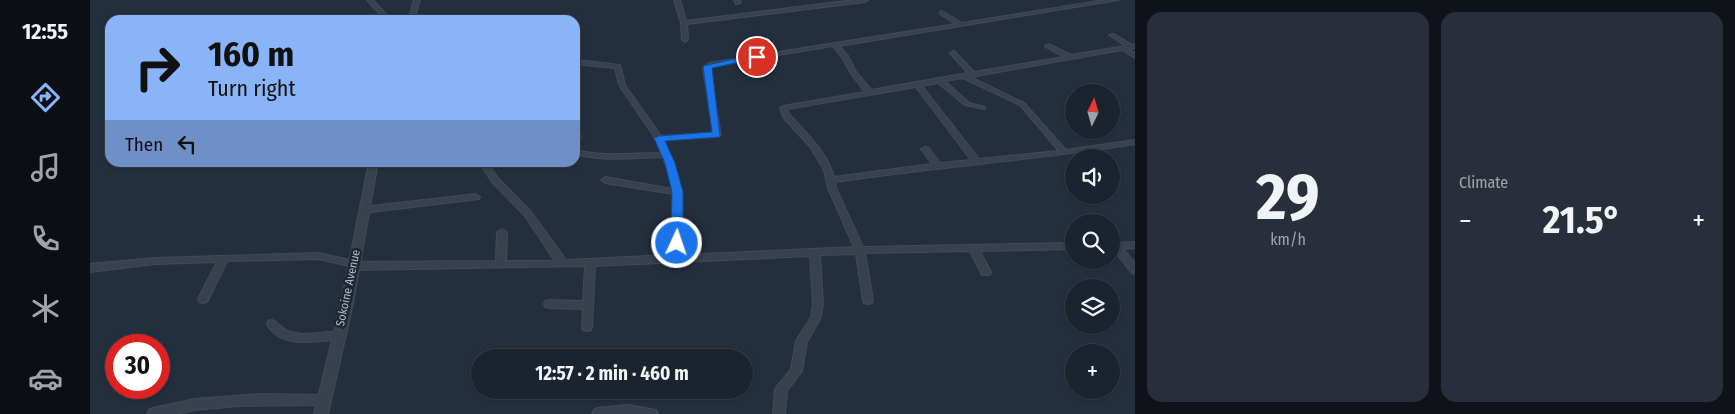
<!DOCTYPE html>
<html lang="en">
<head>
<meta charset="utf-8">
<style>
  :root { --surface:#1b232e; --page:#282f3a; --text:#f1f3f6; --muted:#a0a4aa; --line:#39404a; --accent:#8ab4f8 }
  body { margin:0; font-family:"Fira Sans Condensed",sans-serif; background:var(--page); color:var(--text); height:100vh; display:flex; flex-direction:column; font-size:19px; white-space:nowrap }
  * { box-sizing:border-box; margin:0 }
  p { font-size:16px; color:var(--muted) }
  .icon { flex:none; width:28px; height:28px; fill:none; stroke:currentColor; stroke-width:2; stroke-linecap:round; stroke-linejoin:round }
  .map { position:relative; flex:1; overflow:hidden }
  .details { display:flex; flex-direction:column; gap:12px; padding:12px; background:#0f1319; width:600px }
  .details>* { flex:none }
  .banner { position:absolute; left:15px; top:15px; width:475px; height:152px; border-radius:15px; box-shadow:0 1px 4px #0004,0 0 0 1px var(--line); background:#8ab4f8; color:#111; overflow:hidden }
  .needle { width:32px; rotate:5deg }
  .buttons { position:absolute; left:975px; top:84px; display:grid; gap:10px }
  .buttons a { display:grid; place-items:center; width:55px; height:55px; border-radius:50%; background:var(--surface); box-shadow:0 1px 4px #0004,0 0 0 1px var(--line); font-size:25px }
  .speed { position:absolute; left:15px; top:334px; display:flex; gap:10px; font-size:25px; font-weight:700; text-align:center }
  .speed>* { display:grid; place-content:center; width:65px; height:65px; border-radius:50%; background:var(--surface); box-shadow:0 1px 4px #0004,0 0 0 1px var(--line); line-height:1 }
  .speed .limit { border:8px solid #d22; background:#fff; color:#111 }
  .pin { position:absolute; display:grid; place-items:center; width:42px; height:42px; color:#fff; margin:-21px; border:2px solid #fff; border-radius:50%; box-shadow:0 1px 5px #0007 }
  .me { position:absolute; width:55px; margin:-28px; rotate:3deg; stroke-linejoin:round; filter:drop-shadow(0 0 4px #0008) }
  .turn { display:flex; align-items:center; gap:18px; height:105px; padding:0 20px; font-size:22px }
  .turn .icon { width:65px; height:65px; stroke-width:2.5 }
  .turn b { display:block; font-size:35px; line-height:42px }
  .then { display:flex; align-items:center; height:48px; padding:0 20px; background:#0003; gap:10px; font-size:19px }
  .big { font-size:38px; font-weight:700; line-height:1.1 }
  .details .widget { flex:1; display:flex; flex-direction:column; justify-content:center; gap:8px; min-width:0; padding:0 18px; border-radius:15px; background:var(--page) }
  .details .dial { align-items:center; gap:0 }
  .dial b { font-size:65px; line-height:1 }
  .heat { display:flex; justify-content:space-between; align-items:center; font-size:28px; direction:ltr }
  .details .tiles { flex:1; display:grid; gap:12px; grid-template-columns:repeat(2,1fr) }
  .trip { position:absolute; left:381px; top:349px; width:282px; height:50px; border-radius:25px; background:var(--surface); box-shadow:0 1px 4px #0004,0 0 0 1px var(--line); font-weight:700; line-height:50px; text-align:center }
  main { display:flex; flex:1; min-height:0 }
  .tab-bar { display:flex; flex-direction:column; width:90px; justify-content:space-around; align-items:center; background:#0b0e12; color:var(--muted) }
  .tab-bar .icon { width:35px; height:35px }
  .tab-bar .active { color:var(--accent) }
  .tab-bar b { font-size:22px; color:var(--text) }
  .map>svg:first-child { display:block }
  .lines { fill:none; stroke-linecap:round; stroke-linejoin:round }
  .minor-casing { stroke:#414a57; stroke-width:2 }
  .tertiary-casing { stroke:#414a57; stroke-width:2 }
  .minor { fill:#38414e; fill-rule:evenodd }
  .tertiary { fill:#38414e; fill-rule:evenodd }
  .route { fill:#1a73e8; stroke:#114b97 }
  .labels { text-anchor:middle; stroke-width:5; stroke-linejoin:round; paint-order:stroke }
  .street-label { font-size:12px; fill:#b4bcc9; stroke:#1d2633 }
</style>
</head>
<body>
<main>
<nav class="tab-bar">
<b>12:55</b>
<svg class="icon active" aria-label="directions" viewBox="0 0 24 24"><path d="M12 3l9 9-9 9-9-9zM9 14v-3h6M13 9l2 2-2 2"/></svg>
<svg class="icon" aria-label="music" viewBox="0 0 24 24"><path d="M9 18V5l10-2v13"/><circle cx="6" cy="18" r="3"/><circle cx="16" cy="16" r="3"/></svg>
<svg class="icon" aria-label="phone" viewBox="0 0 24 24"><path d="M5 4h4l2 5-3 2q2 4 5 5l2-3 5 2v4C11 20 4 13 5 4z"/></svg>
<svg class="icon" aria-label="climate" viewBox="0 0 24 24"><path d="M12 3v18M4 7l16 10M4 17L20 7"/></svg>
<svg class="icon" aria-label="car" viewBox="0 0 24 24"><path d="M5 17H2v-5l4-1 3-4h7l3 4 3 1v5h-3M9 17h6M6 11h13"/><circle cx="7" cy="17" r="2"/><circle cx="17" cy="17" r="2"/></svg>
</nav>
<div class="map">
<svg width="1045" height="414" viewBox="0 0 1045 414">
  <rect width="100%" height="100%" fill="#242f3e"/>
  <g class="lines">
    <defs>
      <g id="minor">
        <polygon points="277,0 283,0 301,20 295,20"/>
        <polygon points="584,0 590,0 596,21 763,0 778,0 775,2 597,24 598,40 595,42 592,40 591,23"/>
        <polygon points="644,0 650,0 651,3 646,4"/>
        <path d="M1015,0H1028L749,46L758,56L766,72L781,90L878,73L860,53L863,51L865,52L884,72L974,57L956,47L955,46L958,44L981,55L1036,46L1019,35L1024,34L1042,45L1045,44V48L1038,49L1045,53V58L1032,50L880,77L934,103L976,150L1045,140V144C946,160 845,167 745,182L746,188L773,247L984,243V249L890,251L901,272L900,275H892L880,251L775,253L783,300L782,303L778,304L774,303L773,300L766,254L730,255L733,304L731,317L717,342L712,371L697,391L695,414H683L685,389L701,369L706,341L721,317L723,304L720,256L505,266L502,327L501,330L497,331L493,330L492,327L493,309L459,308L455,307L454,304L455,301L459,300L493,301L495,266L264,270L259,266L229,259L137,261L117,302L113,303L109,302L108,299L127,262L65,264L0,272V264L65,258L229,253L268,262L406,261L407,232L412,229L417,232L416,261H465L435,216L402,182L389,162H397L408,178L441,212L476,260L581,255L584,194L515,183L511,180L515,177L583,189L573,157C543,158 514,162 485,154V150C514,157 542,153 571,153L565,138L529,85L525,68L485,64V60L530,65L535,85L571,136L623,133L613,68L619,63L866,24L850,14V12L852,11L872,23ZM743,46L752,57L761,74L775,92L693,106L690,108L693,117L721,148L734,170L738,188L764,247L591,255L592,192L587,173L574,140L627,137L631,135L619,69L623,66ZM873,78L930,105L969,151L889,159L832,86L848,83L875,105L895,109V107L879,103L855,81ZM826,87L881,160L850,163L838,147H835L831,149L842,164L744,177C738,153 715,132 699,114L697,109Z"/>
        <polygon points="485,134 490,134 491,136 489,144 485,146"/>
        <polygon points="386,194 390,197 389,199 273,213 269,210 273,207"/>
        <polygon points="1045,242 1045,248 1033,249 1045,263 1045,274 1042,273 1023,249 1021,249 1021,243"/>
        <path d="M182,320C188,322 191,328 198,331C213,337 233,332 249,331L253,332L255,335L253,338L249,339C225,342 190,349 177,324L178,321Z"/>
        <polygon points="169,394 233,395 237,396 239,400 237,404 233,405 147,406 105,410 85,414 57,414 59,410 63,408 105,399"/>
        <polygon points="538,405 566,410 568,414 502,414 504,410 508,408"/>
      </g>
      <g id="tertiary">
        <polygon points="324,0 330,0 324,20 318,20"/>
        <polygon points="279,162 288,162 263,303 238,414 224,414 251,303"/>
      </g>
    </defs>
    <use href="#minor" class="minor-casing"/>
    <use href="#tertiary" class="tertiary-casing"/>
    <use href="#minor" class="minor"/>
    <use href="#tertiary" class="tertiary"/>
  </g>
  <polygon class="route" points="667,54 669,55 669,58 622,68 630,137 575,141 585,163 593,192 593,243 591,246 583,246 581,243 582,192 575,163 564,138 569,136 622,132 613,66"/>
  <g class="labels">
    <g class="street-label">
      <text transform="translate(258 288) rotate(-78)" y="4">Sokoine Avenue</text>
    </g>
  </g>
</svg>
<div class="buttons">
<a><svg class="needle" viewBox="-14 -14 28 28"><path d="M0-13l5 13h-10z" fill="#e53935"/><path d="M0 13l5-13h-10z" fill="#a0a4aa"/></svg></a>
<a><svg class="icon" aria-label="sound" viewBox="0 0 24 24"><path d="M4 9h4l5-4v14l-5-4H4zM17 9q2 3 0 6"/></svg></a>
<a><svg class="icon" aria-label="search" viewBox="0 0 24 24"><circle cx="10" cy="10" r="6"/><path d="M15 15l6 6"/></svg></a>
<a><svg class="icon" aria-label="layers" viewBox="0 0 24 24"><path d="M12 4l9 5-9 5-9-5zM3 14l9 5 9-5"/></svg></a>
<a>+</a>
</div>
<div class="speed"><div class="limit">30</div></div>
<div class="pin" style="left:667px;top:57px;background:#d93025"><svg class="icon" aria-label="arrive" viewBox="0 0 24 24"><path d="M6 21V4h12l-3 4 3 4H6"/></svg></div>
<svg class="me" style="left:587px;top:243px" viewBox="-20 -20 40 40"><circle r="17" fill="#1a73e8" stroke="#fff" stroke-width="3"/><path d="M0-11L8 9 0 5-8 9z" fill="#fff"/></svg>
<div class="trip">12:57 · 2 min · 460 m</div>
<div class="banner">
<div class="turn"><svg class="icon" aria-label="right" viewBox="0 0 24 24"><path d="M7 20v-9h11M14 6l5 5-5 5"/></svg><div><b>160 m</b>Turn right</div></div>
<div class="then">Then<svg class="icon" aria-label="left" viewBox="0 0 24 24"><path d="M17 20v-9H6M10 6l-5 5 5 5"/></svg></div>
</div>
</div>
<section class="details">
<div class="tiles">
<div class="widget dial"><b>29</b><p>km/h</p></div>
<div class="widget"><p>Climate</p>
<div class="heat"><a>−</a><b class="big">21.5°</b><a>+</a></div>
</div>
</div>
</section>
</main>
</body>
</html>
